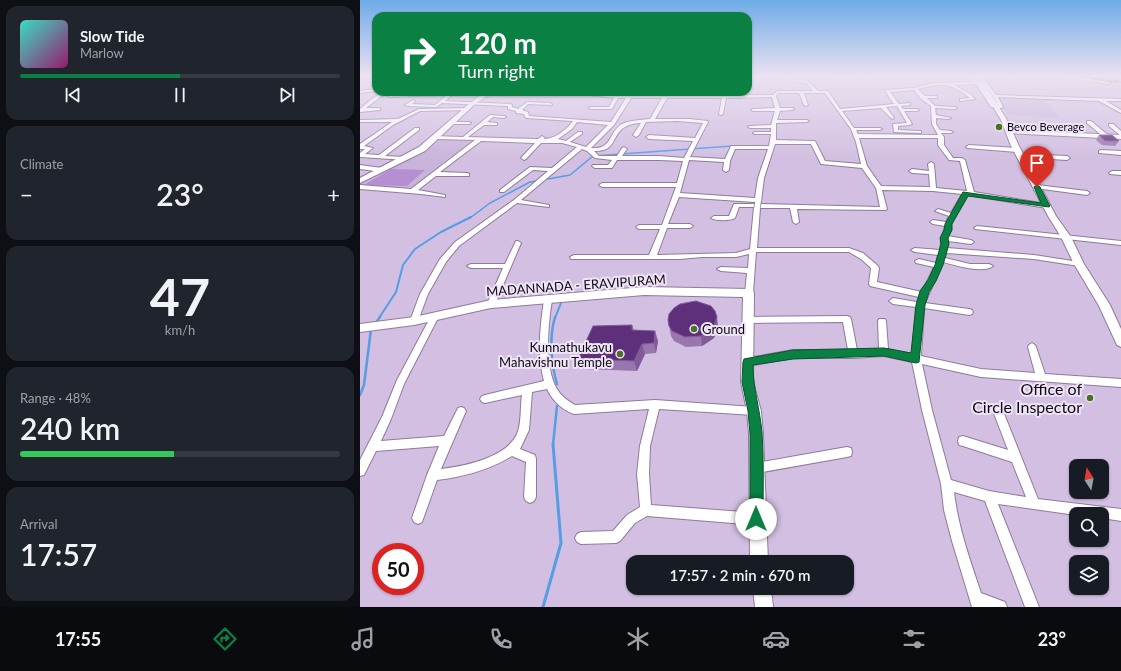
<!DOCTYPE html>
<html lang="en">
<head>
<meta charset="utf-8">
<style>
  :root { --surface:#171b24; --page:#20242c; --text:#f1f3f6; --muted:#9ea1a6; --line:#363941; --accent:#0b8043 }
  body { margin:0; font-family:Lato,sans-serif; background:var(--page); color:var(--text); height:100vh; display:flex; flex-direction:column; font-size:15px; white-space:nowrap }
  * { box-sizing:border-box; margin:0 }
  p { font-size:13px; color:var(--muted) }
  .icon { flex:none; width:22px; height:22px; fill:none; stroke:currentColor; stroke-width:2; stroke-linecap:round; stroke-linejoin:round }
  .map { position:relative; flex:1; overflow:hidden }
  .sheet { display:flex; flex-direction:column; gap:6px; padding:6px; background:#0d0f14; width:360px }
  .sheet>* { flex:none }
  .guide { position:absolute; left:12px; top:12px; width:380px; height:84px; border-radius:12px; box-shadow:0 1px 3px #0004; background:#0b8043; color:#fff; overflow:hidden }
  .needle { width:26px; rotate:349deg }
  .tools { position:absolute; left:709px; top:459px; display:grid; gap:8px }
  .tools a { display:grid; place-items:center; width:40px; height:40px; border-radius:8px; background:var(--surface); box-shadow:0 1px 3px #0004; font-size:20px }
  .speed { position:absolute; left:12px; top:543px; display:flex; gap:8px; font-size:20px; font-weight:700; text-align:center }
  .speed>* { display:grid; place-content:center; width:52px; height:52px; border-radius:50%; background:var(--surface); box-shadow:0 1px 3px #0004; line-height:1 }
  .speed .limit { border:6px solid #d22; background:#fff; color:#111 }
  .pin { position:absolute; display:grid; place-items:center; width:34px; height:34px; color:#fff; margin:-41px -17px; border-radius:50% 50% 50% 0; rotate:-45deg; box-shadow:0 0 4px #0007 }
  .pin .icon { rotate:45deg }
  .me { position:absolute; width:44px; margin:-22px; rotate:0deg; stroke-linejoin:round; filter:drop-shadow(0 0 3px #0008) }
  .turn { display:flex; align-items:center; gap:14px; height:84px; padding:0 20px; font-size:18px }
  .turn .icon { width:52px; height:52px; stroke-width:2.5 }
  .turn b { display:block; font-size:28px; line-height:34px }
  .big { font-size:30px; font-weight:600; line-height:1.1 }
  .sheet .card { flex:1; display:flex; flex-direction:column; justify-content:center; gap:6px; min-width:0; padding:0 14px; border-radius:12px; background:var(--page) }
  .sheet .dial { align-items:center; gap:0 }
  .dial b { font-size:52px; line-height:1 }
  .song { display:flex; align-items:center; gap:12px }
  .cover { width:48px; height:48px; border-radius:6px; background:linear-gradient(135deg,hsl(170 70% 55%),hsl(320 70% 35%)) }
  .played { height:4px; border-radius:2px; background:linear-gradient(90deg,var(--accent) 50%,var(--line) 50%) }
  .keys { display:flex; justify-content:space-around; direction:ltr }
  .heat { display:flex; justify-content:space-between; align-items:center; font-size:22px; direction:ltr }
  .charge { height:6px; border-radius:3px; background:linear-gradient(90deg,#34c759 48%,var(--line) 0) }
  .trip { position:absolute; left:266px; top:555px; width:228px; height:40px; border-radius:12px; background:var(--surface); box-shadow:0 1px 3px #0004; font-weight:600; line-height:40px; text-align:center }
  .dock { display:flex; height:64px; justify-content:space-around; align-items:center; background:#090b0e; color:var(--muted) }
  .dock .icon { width:28px; height:28px }
  .dock .selected { color:var(--accent) }
  .dock b { font-size:18px; color:var(--text) }
  main { display:flex; flex:1; min-height:0 }
  .map>svg:first-child { display:block }
  .built { fill:#c9b3da }
  .green { fill:#b68ed2 }
  .lines { fill:none; stroke-linecap:round; stroke-linejoin:round }
  .stream-far3 { stroke:#569de5; stroke-width:1.5 }
  .stream-far2 { stroke:#569de5; stroke-width:2 }
  .stream-far1 { stroke:#569de5; stroke-width:2.5 }
  .stream { stroke:#569de5; stroke-width:3 }
  .minor-casing { stroke:#8d7b9b; stroke-width:2 }
  .tertiary-casing { stroke:#8d7b9b; stroke-width:2 }
  .secondary-casing { stroke:#8d7b9b; stroke-width:2 }
  .minor { fill:#fff; fill-rule:evenodd }
  .tertiary { fill:#fff; fill-rule:evenodd }
  .secondary { fill:#fff; fill-rule:evenodd }
  .rail-casing { stroke:#2e2634; stroke-width:2 }
  .rail { stroke:#eee4f5; stroke-width:1; stroke-dasharray:3.5; stroke-linecap:butt }
  .minor-bridge-casing { stroke:#8d7b9b; stroke-width:7; stroke-linecap:butt }
  .minor-bridge { stroke:#fff; stroke-width:5.5 }
  .wall { fill:#9877ae }
  .shaded-wall { fill:#815a9a }
  .building { fill:#5e2f7b; stroke:#815a9a }
  .route { fill:#0b8043; stroke:#07532c }
  .poi-dot { fill:#4c6f26; stroke:#eee4f5; stroke-width:1.5 }
  .labels { text-anchor:middle; stroke-width:4; stroke-linejoin:round; paint-order:stroke }
  .far-poi-label { font-size:11px; fill:#0f0914; stroke:#eee4f5; text-anchor:start }
  .street-label { font-size:13px; fill:#0f0914; stroke:#eee4f5 }
  .poi-label { font-size:13px; fill:#0f0914; stroke:#eee4f5; text-anchor:start }
  .near-poi-label { font-size:16px; fill:#0f0914; stroke:#eee4f5; text-anchor:end }
</style>
</head>
<body>
<main>
<section class="sheet">
<div class="card">
<div class="song"><i class="cover"></i><div><b>Slow Tide</b><p>Marlow</p></div></div>
<div class="played"></div>
<div class="keys"><svg class="icon" aria-label="previous" viewBox="0 0 24 24"><path d="M18 5L8 12l10 7zM5 5v14"/></svg><svg class="icon" aria-label="pause" viewBox="0 0 24 24"><path d="M8 5v14M16 5v14"/></svg><svg class="icon" aria-label="next" viewBox="0 0 24 24"><path d="M6 5l10 7-10 7zM19 5v14"/></svg></div>
</div>
<div class="card"><p>Climate</p>
<div class="heat"><a>−</a><b class="big">23°</b><a>+</a></div>
</div>
<div class="card dial"><b>47</b><p>km/h</p></div>
<div class="card"><p>Range · 48%</p><b class="big">240 km</b><div class="charge"></div></div>
<div class="card"><p>Arrival</p><b class="big">17:57</b></div>
</section>
<div class="map">
<svg width="761" height="607" viewBox="0 0 761 607">
  <rect width="100%" height="100%" fill="#d2bfe1"/>
  <g class="built">
    <polygon points="635,97 683,99 700,118 648,115"/>
    <polygon points="75,138 115,140 100,156 89,157 53,189 0,185 0,183 52,156"/>
  </g>
  <polygon class="green" points="31,169 65,170 47,186 4,185"/>
  <g class="lines">
    <g class="stream-far3">
      <polyline points="188,179 210,175 233,156 372,146"/>
      <polyline points="110,218 130,203 170,182 177,181"/>
    </g>
    <g class="stream-far2">
      <polyline points="19,318 36,292 43,265 55,249 81,232 111,217"/>
      <polyline points="195,318 201,303"/>
    </g>
    <g class="stream-far1">
      <path d="M195,317C189,337 191,364 197,384"/>
      <polyline points="15,324 20,317"/>
      <polyline points="0,395 4,385 11,329"/>
      <polyline points="193,445 197,406"/>
    </g>
    <polyline class="stream" points="183,607 201,543 193,444"/>
    <defs>
      <g id="minor">
        <polygon points="503,76 508,76 512,80 509,81"/>
        <path d="M611,76H615L634,105H638L633,96L618,76H622L636,95L761,99V101H746L761,110V113L739,101L638,97L643,107L641,108L631,107L616,84L594,85L610,94L615,99L602,101H600V99L610,98C590,82 581,83 558,89L565,96H577V98H567L575,106L595,107L597,108L595,109L575,108L576,115L591,118L589,119L576,118V124L580,130L591,131L593,132L591,133H581L584,137V145L593,158H602L605,160L614,192L687,204L690,206L687,208L608,195L591,224V230L588,236L611,240L614,242L611,244L588,241L587,248L674,255L719,262L723,264L719,266L674,259L586,253L585,258L610,264H629L633,266C624,274 594,265 583,262L565,303L609,309L612,310L613,312L612,314L609,315L564,308L561,356L621,369L675,373L668,347L669,345L672,343L675,345L676,347L685,374L761,379V387L621,377L562,364L572,410L591,480L629,491L666,497L652,462L603,446L599,445L598,441L599,437L603,436L648,450L633,411L635,408L638,407L641,408L643,411L678,499L761,509V521L742,518V514H716V515L638,504L679,607H665L625,501L594,492C598,527 610,560 621,593L645,602L647,607H612L592,541L584,510L581,484L562,410L552,362L524,356L493,358H433L388,366L385,365L383,362L385,359L388,358L433,350H488L483,322L389,323L386,322L385,320L386,318L389,317L487,316L490,317L491,319L497,350L519,349L518,321L519,319H525L526,321L528,349L552,354L556,307L533,304L529,301L533,298L557,302L559,297L510,286L509,284L511,268L501,259L489,252H396L393,293L389,296L385,293L387,273L361,271L357,269L361,267L388,268L389,254L376,257H342L320,259H211L210,257L214,255H289L300,229H279L276,227L279,225H302L316,187H242L239,185L242,183H317L323,161L299,160H257L252,168H235L232,166L233,165H248L252,160L235,158L227,151L222,149L161,200L189,205V207L157,203L99,246L86,262L68,294L58,321L57,323H51L50,321L60,294L80,259L95,242L154,200L188,171L173,170L144,192H140V190L170,167L192,168L217,147L202,143H181L166,159L164,160L161,158L175,143L121,141L80,172L107,173L109,174V176H76L58,190L85,195V197L61,194L0,189V185L51,189L115,140L76,139L74,138V136L103,137L130,115L144,116L146,117L144,118L133,117L127,122L137,123V125H124L108,137L178,139L182,136L185,138L183,139C195,139 205,131 213,121L167,118L165,117L164,114L156,113V111L148,109V106L82,103L76,107L47,106L45,105L53,100L55,101L52,104L75,105L87,95L30,97L28,96L27,93L19,98L6,108H20V110L0,112V109C11,100 17,92 32,92L31,95L118,92L116,93L93,94L85,101L150,104L152,105V107L158,109L167,102L190,103L192,104V105L168,104L162,110L168,112L169,116L251,122L266,98H258L252,109H231L229,108V107H249L254,98L228,95L147,93L145,92L228,93L268,96L271,93L273,94L272,96L413,95L417,91H453L446,83L427,80L428,78L448,81L458,91H468L480,109L534,104L530,99L525,90L555,88L573,83L615,82ZM554,90L560,98L571,106L572,124L578,135L498,134L496,130H520L522,129L520,128H494L482,111L521,108L532,119L534,118L526,107L537,106L547,123L533,124L534,132L561,133V131H559L538,130V126L550,125L552,124L544,111H557L559,110L557,109H543L541,106L550,105V103L539,104L530,92ZM418,93H439L444,105L446,106L448,105L444,93H465L491,129L496,142L501,164L465,161L455,141L416,140V123L447,122L449,121L447,120H417L420,111L432,110L434,109L432,108H420L416,96ZM412,97L415,108L393,109L391,110L393,111H415L411,125L390,126L388,127L390,128H411V132H395L393,133L395,134H411L409,146H371L365,159L330,157L348,122V121L329,119H295L307,98H362L359,114L361,115L363,114L366,98ZM271,98H302L290,119C281,120 270,120 262,124C248,132 253,150 231,148L254,125ZM317,121L343,123L335,138L289,135L286,137L289,139L333,141L324,158L299,156H262L267,149L264,147L262,148L257,156H239L234,151C257,152 251,135 265,127C270,124 275,123 281,123L273,135L276,137L279,135L286,122ZM217,122L248,125L226,147L210,142L222,134V132H218L206,141L198,139L212,129ZM499,138H578V145L589,160L600,161L607,191L576,188L574,164L571,162L568,164L569,171L552,169L549,171L552,173L569,174L570,187L521,186L507,166ZM415,144H451L461,164L502,168L516,188L520,207L399,204L401,202L404,178ZM375,149H408L398,178L395,198L320,193L329,160L364,162L363,170L366,172L369,170L370,161ZM522,190L573,191L602,194L591,213L578,209L575,211L589,216L586,222L573,220L570,222L573,224L585,226C585,231 581,235 581,240C581,244 581,246 580,250L555,248L551,250L555,252L578,255L576,263L559,259L555,261L556,263L574,267L562,292L517,282L519,268L518,266L503,253L489,248H397L400,208H430L433,222L436,224L439,222L437,209L526,210L527,209ZM319,197L395,202L397,204H374L369,216H354L351,218C356,221 370,221 375,218L379,207H394L390,249L376,253L297,255L307,228H330L333,226L330,224H308Z"/>
        <polygon points="649,76 653,76 656,80 653,81"/>
        <polygon points="688,76 693,76 694,78 691,79"/>
        <polygon points="701,76 714,76 751,83 749,84"/>
        <polygon points="16,78 16,80 10,82 8,81"/>
        <polygon points="490,78 491,80 479,81 477,80"/>
        <polygon points="16,89 16,91 0,93 0,91"/>
        <polygon points="107,108 109,108 109,110 60,111 33,125 4,146 13,148 5,154 19,155 55,128 59,128 59,130 25,156 45,157 47,158 47,160 0,157 0,153 5,149 0,149 0,144 32,122 0,122 0,120 38,119 59,109"/>
        <polygon points="727,121 731,121 749,136 749,138 745,138 727,123"/>
        <polygon points="90,122 109,122 111,123 109,124 92,124 90,123"/>
        <polygon points="749,124 753,124 761,131 761,136 749,126"/>
        <polygon points="609,145 657,148 660,150 657,152 607,148 606,147"/>
        <polygon points="741,150 761,151 761,155 739,153 739,151"/>
        <polygon points="662,154 707,156 710,158 707,160 660,157 659,156"/>
        <polygon points="0,165 22,168 25,170 22,172 0,169"/>
        <polygon points="752,171 761,171 761,175 750,174 749,173"/>
        <polygon points="677,185 727,191 730,193 727,195 675,188 675,186"/>
        <polygon points="617,226 761,241 761,245 615,229 614,228"/>
        <polygon points="156,241 158,241 161,243 135,304 134,306 128,306 127,304 143,268 111,268 107,266 111,264 145,264"/>
        <path d="M188,297L192,300C188,325 184,367 197,389C201,396 208,401 215,405L295,400L394,407L397,408L399,411L397,414L394,415L299,409L290,446L289,474L291,505L397,513L401,515L403,519L401,523L397,525L287,516L275,523L260,541L256,543L221,544L217,542L215,538L217,534L221,532L253,531L267,515L280,507L277,474L280,446L289,409L214,414C202,410 192,400 187,389L172,392L169,430L160,449L175,455L176,459V497L174,501L170,503L166,501L164,497L166,462L152,456C129,470 103,477 77,480L62,522L58,524L54,522L52,518L67,475L79,446L16,451L4,475L0,476V460L22,417L37,380L71,316H77L78,318L44,384L31,419L21,441L84,436L98,408L101,407L104,408L106,411L81,469C104,466 146,458 157,434C162,422 160,407 162,395L125,403L122,402L120,399L122,396L125,395L184,381C177,355 180,327 184,300Z"/>
        <polygon points="487,447 491,448 492,452 491,456 487,457 397,473 393,472 392,468 393,464 397,463"/>
      </g>
      <polygon id="tertiary" points="650,130 761,135 761,139 648,133 647,132"/>
      <g id="secondary">
        <polygon points="615,76 620,76 647,120 659,146 696,216 711,237 724,264 750,305 761,329 761,347 757,345 739,306 714,264 701,237 688,216 651,146 641,120"/>
        <polygon points="125,92 132,92 114,105 65,151 0,183 0,178 59,147 110,103"/>
        <polygon points="284,287 389,289 393,290 394,293 393,382 401,411 403,434 408,562 390,562 389,434 387,411 381,382 383,297 284,295 131,308 54,325 0,332 0,324 54,317 131,300"/>
        <polygon points="393,588 411,588 413,607 395,607"/>
      </g>
    </defs>
    <use href="#minor" class="minor-casing"/>
    <use href="#tertiary" class="tertiary-casing"/>
    <use href="#secondary" class="secondary-casing"/>
    <use href="#minor" class="minor"/>
    <use href="#tertiary" class="tertiary"/>
    <use href="#secondary" class="secondary"/>
    <defs>
      <polyline id="rail" points="716,76 761,82"/>
    </defs>
    <use href="#rail" class="rail-casing"/>
    <use href="#rail" class="rail"/>
    <defs>
      <polyline id="minor-bridge" points="397,208 398,202"/>
    </defs>
    <use href="#minor-bridge" class="minor-bridge-casing"/>
    <use href="#minor-bridge" class="minor-bridge"/>
  </g>
  <g class="wall">
    <polygon points="739,135 759,141 755,146 742,145 736,140"/>
    <polygon points="308,320 358,327 354,338 342,346 326,347 314,341 311,336"/>
    <polygon points="272,325 274,330 298,341 296,353 285,354 277,371 223,369 218,359"/>
  </g>
  <g class="shaded-wall">
    <polygon points="357,317 358,327 354,338 342,346 341,336"/>
    <polygon points="295,331 298,341 296,353 294,343"/>
    <polygon points="282,344 285,354 277,371 274,361"/>
  </g>
  <g class="building">
    <polygon points="739,135 752,135 759,141 745,141"/>
    <polygon points="336,301 351,306 355,311 357,317 353,328 341,336 325,337 312,331 309,326 308,320 309,314 314,308 320,304"/>
    <polygon points="272,325 272,330 295,331 294,343 282,344 274,361 218,359 233,326"/>
  </g>
  <linearGradient id="sky" x2="0" y2="1"><stop stop-color="#6dabe7"/><stop offset="0.47" stop-color="#ebe2f2"/><stop offset="1" stop-color="#ebe2f2" stop-opacity="0"/></linearGradient>
  <rect width="761" height="161" fill="url(#sky)"/>
  <path class="route" d="M677,185L680,187L690,206L689,207L608,196L592,224V230L588,238L589,244L583,265L576,281L569,292L565,305L559,362L556,363L524,356L433,359L393,365C393,388 400,410 402,432C404,461 403,491 403,519L401,524L396,526L392,524L390,519V434L388,411L382,382L383,362L384,359L433,350L524,348L551,353L556,305L560,291L568,280L575,265L581,244L580,238L584,230L585,224L603,192L681,203L674,187Z"/>
  <g class="poi-dot">
    <circle cx="639" cy="127" r="4"/>
    <circle cx="334" cy="329" r="4"/>
    <circle cx="260" cy="354" r="4"/>
    <circle cx="730" cy="398" r="4"/>
  </g>
  <g class="labels">
    <g class="far-poi-label">
      <text x="647" y="131">Bevco Beverage</text>
    </g>
    <g class="street-label">
      <text transform="translate(216 285) rotate(-4)" y="5">MADANNADA - ERAVIPURAM</text>
    </g>
    <g class="poi-label">
      <text x="342" y="334">Ground</text>
      <text x="252" y="352" text-anchor="end">Kunnathukavu<tspan x="252" dy="15">Mahavishnu Temple</tspan></text>
    </g>
    <g class="near-poi-label">
      <text x="722" y="395">Office of<tspan x="722" dy="18">Circle Inspector</tspan></text>
    </g>
  </g>
</svg>
<div class="tools">
<a><svg class="needle" viewBox="-14 -14 28 28"><path d="M0-13l5 13h-10z" fill="#e53935"/><path d="M0 13l5-13h-10z" fill="#9ea1a6"/></svg></a>
<a><svg class="icon" aria-label="search" viewBox="0 0 24 24"><circle cx="10" cy="10" r="6"/><path d="M15 15l6 6"/></svg></a>
<a><svg class="icon" aria-label="layers" viewBox="0 0 24 24"><path d="M12 4l9 5-9 5-9-5zM3 14l9 5 9-5"/></svg></a>
</div>
<div class="speed"><div class="limit">50</div></div>
<div class="pin" style="left:677px;top:187px;background:#d93025"><svg class="icon" aria-label="arrive" viewBox="0 0 24 24"><path d="M6 21V4h12l-3 4 3 4H6"/></svg></div>
<svg class="me" style="left:396px;top:519px" viewBox="-20 -20 40 40"><circle r="19" fill="#fff"/><path d="M0-13L10 11 0 6-10 11z" fill="#0b8043"/></svg>
<div class="trip">17:57 · 2 min · 670 m</div>
<div class="guide">
<div class="turn"><svg class="icon" aria-label="right" viewBox="0 0 24 24"><path d="M7 20v-9h11M14 6l5 5-5 5"/></svg><div><b>120 m</b>Turn right</div></div>
</div>
</div>
</main>
<nav class="dock">
<b>17:55</b>
<svg class="icon selected" aria-label="directions" viewBox="0 0 24 24"><path d="M12 3l9 9-9 9-9-9zM9 14v-3h6M13 9l2 2-2 2"/></svg>
<svg class="icon" aria-label="music" viewBox="0 0 24 24"><path d="M9 18V5l10-2v13"/><circle cx="6" cy="18" r="3"/><circle cx="16" cy="16" r="3"/></svg>
<svg class="icon" aria-label="phone" viewBox="0 0 24 24"><path d="M5 4h4l2 5-3 2q2 4 5 5l2-3 5 2v4C11 20 4 13 5 4z"/></svg>
<svg class="icon" aria-label="climate" viewBox="0 0 24 24"><path d="M12 3v18M4 7l16 10M4 17L20 7"/></svg>
<svg class="icon" aria-label="car" viewBox="0 0 24 24"><path d="M5 17H2v-5l4-1 3-4h7l3 4 3 1v5h-3M9 17h6M6 11h13"/><circle cx="7" cy="17" r="2"/><circle cx="17" cy="17" r="2"/></svg>
<svg class="icon" aria-label="filters" viewBox="0 0 24 24"><path d="M4 7h16M4 17h16"/><circle cx="9" cy="7" r="2"/><circle cx="15" cy="17" r="2"/></svg>
<b>23°</b>
</nav>
</body>
</html>
